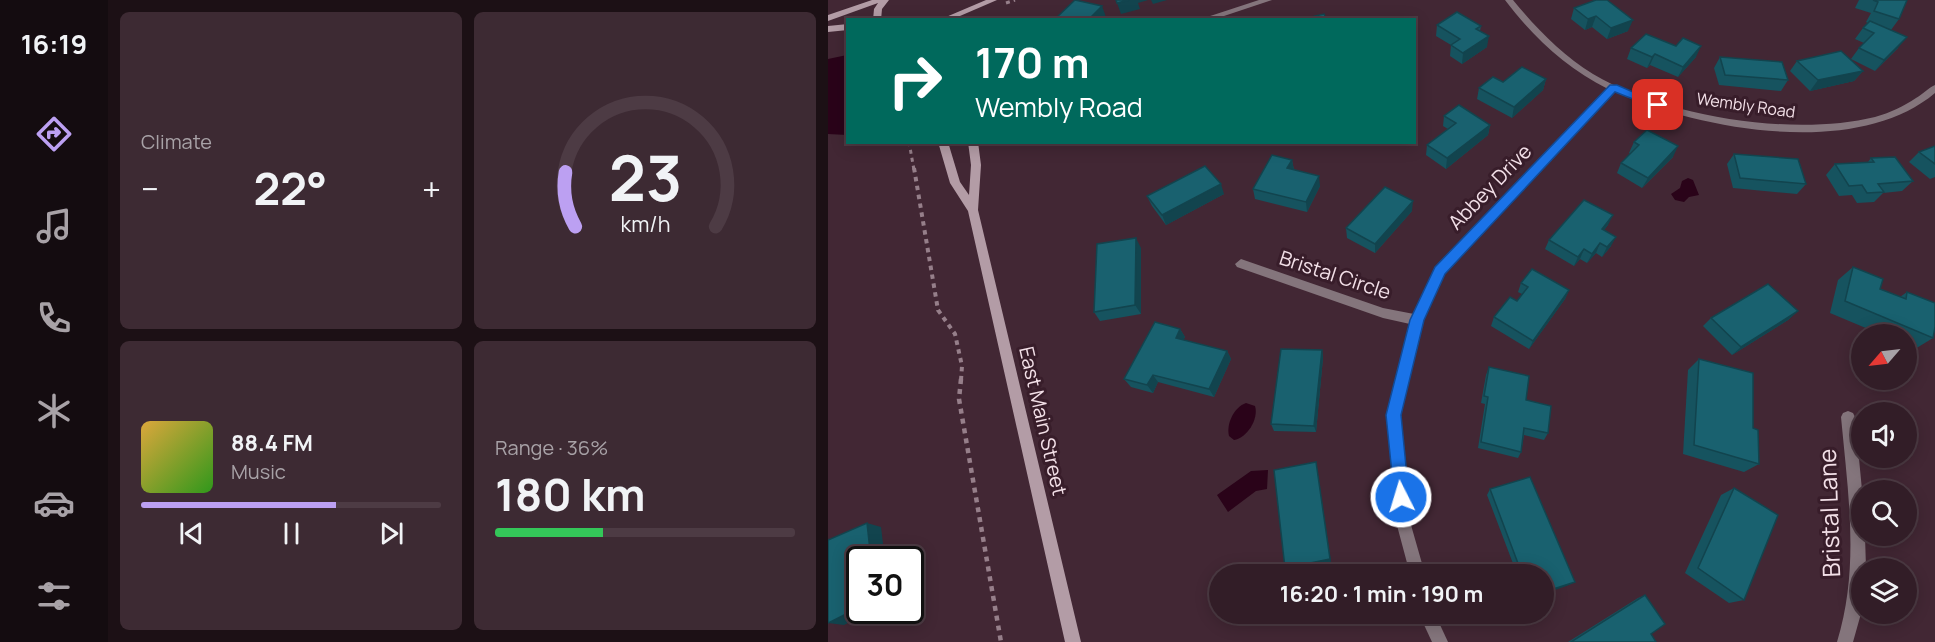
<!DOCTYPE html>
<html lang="en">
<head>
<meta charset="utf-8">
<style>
  :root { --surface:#321d27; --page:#3d2a33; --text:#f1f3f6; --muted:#a8a2a7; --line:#4d3b44; --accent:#bca0f2 }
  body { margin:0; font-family:Manrope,sans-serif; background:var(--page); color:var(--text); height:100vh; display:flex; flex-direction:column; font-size:22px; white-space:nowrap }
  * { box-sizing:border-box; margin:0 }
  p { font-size:20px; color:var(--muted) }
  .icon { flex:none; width:33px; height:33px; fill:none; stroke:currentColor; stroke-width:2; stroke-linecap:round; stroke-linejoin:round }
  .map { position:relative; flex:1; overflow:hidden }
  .sheet { display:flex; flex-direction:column; gap:12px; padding:12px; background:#1c1015; width:720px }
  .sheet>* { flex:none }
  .guide { position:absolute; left:18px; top:18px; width:570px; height:126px; border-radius:0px; box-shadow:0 3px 15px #0003,0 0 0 2px var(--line); background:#00695c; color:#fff; overflow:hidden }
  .needle { width:39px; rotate:242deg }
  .buttons { position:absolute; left:1023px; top:324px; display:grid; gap:12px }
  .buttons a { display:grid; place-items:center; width:66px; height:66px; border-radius:50%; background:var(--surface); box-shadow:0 3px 15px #0003,0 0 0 2px var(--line); font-size:30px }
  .speed { position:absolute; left:18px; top:546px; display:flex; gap:12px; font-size:30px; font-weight:700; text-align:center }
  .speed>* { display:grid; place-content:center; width:78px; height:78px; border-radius:50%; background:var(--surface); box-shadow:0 3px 15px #0003,0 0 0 2px var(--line); line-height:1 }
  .speed .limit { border:3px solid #111; border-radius:9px; background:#fff; color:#111 }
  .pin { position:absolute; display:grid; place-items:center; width:51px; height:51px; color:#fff; margin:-26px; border-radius:12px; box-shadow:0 3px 9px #0006 }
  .me { position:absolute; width:66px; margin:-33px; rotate:355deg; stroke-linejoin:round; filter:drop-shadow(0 0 4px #0008) }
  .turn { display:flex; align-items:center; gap:21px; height:126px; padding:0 30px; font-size:27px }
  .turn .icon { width:78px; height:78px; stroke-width:2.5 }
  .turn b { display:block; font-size:42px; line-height:51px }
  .big { font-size:45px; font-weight:700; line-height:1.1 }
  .sheet .tile { flex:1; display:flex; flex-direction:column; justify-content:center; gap:9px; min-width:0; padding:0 21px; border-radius:9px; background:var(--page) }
  .sheet .dial { align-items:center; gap:0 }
  .dial svg { height:156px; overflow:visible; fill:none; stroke:var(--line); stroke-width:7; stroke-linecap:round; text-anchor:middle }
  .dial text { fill:var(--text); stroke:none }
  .song { display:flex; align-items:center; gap:18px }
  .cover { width:72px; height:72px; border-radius:9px; background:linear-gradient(135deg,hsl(40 70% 55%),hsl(110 70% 35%)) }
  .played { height:6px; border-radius:3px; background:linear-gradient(90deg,var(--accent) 65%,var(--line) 65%) }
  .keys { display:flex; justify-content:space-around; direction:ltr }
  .heat { display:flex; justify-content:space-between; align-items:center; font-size:33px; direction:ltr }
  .charge { height:9px; border-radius:4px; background:linear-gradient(90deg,#34c759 36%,var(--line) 0) }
  .sheet .tiles { flex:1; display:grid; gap:12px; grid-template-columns:repeat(2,1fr) }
  .trip { position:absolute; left:381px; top:564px; width:345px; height:60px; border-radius:30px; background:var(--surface); box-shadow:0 3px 15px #0003,0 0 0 2px var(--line); font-weight:700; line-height:60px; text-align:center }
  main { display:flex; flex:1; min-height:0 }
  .dock { display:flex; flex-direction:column; width:108px; justify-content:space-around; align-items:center; background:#140c10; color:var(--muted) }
  .dock .icon { width:42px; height:42px }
  .dock .on { color:var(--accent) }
  .dock b { font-size:27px; color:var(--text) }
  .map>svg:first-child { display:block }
  .water { fill:#2a0319 }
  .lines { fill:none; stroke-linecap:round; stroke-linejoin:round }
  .path-far2 { stroke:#967f8a; stroke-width:3; stroke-dasharray:4 4; stroke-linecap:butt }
  .path-far1 { stroke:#967f8a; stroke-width:4; stroke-dasharray:4.5 4.5; stroke-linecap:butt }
  .path { stroke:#967f8a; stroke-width:4.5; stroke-dasharray:5 5; stroke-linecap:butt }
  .street { fill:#84757c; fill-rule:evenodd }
  .secondary { fill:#b39ca6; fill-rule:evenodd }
  .wall { fill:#16535f }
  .shaded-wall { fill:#12444e }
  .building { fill:#19616f; stroke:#12444e; stroke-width:1.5 }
  .route { fill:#1a73e8; stroke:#114b97; stroke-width:1.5 }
  .labels { text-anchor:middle; stroke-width:6; stroke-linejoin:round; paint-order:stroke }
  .far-street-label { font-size:16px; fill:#f3e0e8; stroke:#381d2a }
  .street-label { font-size:20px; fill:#f3e0e8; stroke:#381d2a }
  .near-street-label { font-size:24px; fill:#f3e0e8; stroke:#381d2a }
</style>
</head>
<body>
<main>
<nav class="dock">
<b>16:19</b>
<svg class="icon on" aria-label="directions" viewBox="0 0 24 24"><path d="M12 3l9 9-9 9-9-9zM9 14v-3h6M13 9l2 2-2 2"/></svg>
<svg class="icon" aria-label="music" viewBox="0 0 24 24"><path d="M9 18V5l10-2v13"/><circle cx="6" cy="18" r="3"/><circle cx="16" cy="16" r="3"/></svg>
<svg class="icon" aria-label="phone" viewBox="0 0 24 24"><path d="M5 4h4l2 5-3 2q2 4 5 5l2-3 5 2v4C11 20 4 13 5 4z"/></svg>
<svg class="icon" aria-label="climate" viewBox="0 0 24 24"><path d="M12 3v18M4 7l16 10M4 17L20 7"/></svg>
<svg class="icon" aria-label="car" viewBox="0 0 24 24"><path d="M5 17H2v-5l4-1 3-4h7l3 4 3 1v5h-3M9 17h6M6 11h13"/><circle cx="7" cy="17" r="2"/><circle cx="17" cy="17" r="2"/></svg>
<svg class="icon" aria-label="filters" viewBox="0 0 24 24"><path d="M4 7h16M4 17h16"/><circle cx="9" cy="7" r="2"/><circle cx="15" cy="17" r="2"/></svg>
</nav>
<section class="sheet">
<div class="tiles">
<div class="tile"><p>Climate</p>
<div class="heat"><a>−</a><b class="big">22°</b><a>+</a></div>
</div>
<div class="tile dial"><svg viewBox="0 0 100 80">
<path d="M14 69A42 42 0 1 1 86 69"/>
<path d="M14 69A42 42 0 0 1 9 41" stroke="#bca0f2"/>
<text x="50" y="56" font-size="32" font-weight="700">23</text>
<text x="50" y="72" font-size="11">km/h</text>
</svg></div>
<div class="tile">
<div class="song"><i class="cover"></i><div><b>88.4 FM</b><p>Music</p></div></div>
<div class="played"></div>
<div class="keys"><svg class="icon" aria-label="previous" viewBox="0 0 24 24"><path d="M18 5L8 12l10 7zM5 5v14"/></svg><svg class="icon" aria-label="pause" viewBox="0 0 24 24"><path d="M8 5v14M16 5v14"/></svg><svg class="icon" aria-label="next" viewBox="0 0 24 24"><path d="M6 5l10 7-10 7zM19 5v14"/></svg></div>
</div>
<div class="tile"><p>Range · 36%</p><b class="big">180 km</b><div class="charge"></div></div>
</div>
</section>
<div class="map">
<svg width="1107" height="642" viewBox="0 0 1107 642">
  <rect width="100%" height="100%" fill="#422734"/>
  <g class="water">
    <polygon points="19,55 19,135 0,134 0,59"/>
    <polygon points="860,178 865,180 871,195 861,197 856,202 847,200 843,194 852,188 854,181"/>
    <path d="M418,403L427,406C431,419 419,438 406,440L401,436C398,424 406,407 418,403Z"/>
    <polygon points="440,470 439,489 428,491 400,512 389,495 423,471"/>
  </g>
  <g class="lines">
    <g class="path-far2">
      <polyline points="178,3 187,0"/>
      <polyline points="81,142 86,170"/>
    </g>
    <polyline class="path-far1" points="86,168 110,310 127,334 134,366 133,380"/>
    <polyline class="path" points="133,379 131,399 173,642"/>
    <g class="street">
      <polygon points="431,0 444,0 384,20 370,20"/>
      <path d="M677,0H685C708,28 734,55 765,74C838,117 965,137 1047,117C1062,113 1076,106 1088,98C1095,94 1100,88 1107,85V93C1029,159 873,130 787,92L616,274L595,320L573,415L581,518L597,574H582L567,518L559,415L582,324L555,318L409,267L407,264L413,259L555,308L586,314L608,268L780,89C738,68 705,37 677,0Z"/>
      <path d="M1020,411L1025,413L1027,417L1034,490V536H1037L1038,568H1034V610L1025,642H1009C1032,568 1020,493 1013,417L1015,413Z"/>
      <polygon points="591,614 607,614 620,642 604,642"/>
    </g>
    <g class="secondary">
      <polygon points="44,0 61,0 54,9 53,20 45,20 46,9 50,3 0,21 0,15"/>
      <polygon points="158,0 169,0 125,19 118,17"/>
      <polygon points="20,24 20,30 0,32 0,26"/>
      <polygon points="110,142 120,142 132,182 141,195 143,165 140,142 150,142 153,165 150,210 253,642 237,642 140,211 122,183"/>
    </g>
  </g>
  <g class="wall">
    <polygon points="768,0 800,31 779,39 764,27 757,30 743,19 746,8"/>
    <polygon points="1031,0 1079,0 1071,19 1063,30 1070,48 1047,71 1023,59 1031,48 1036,43 1027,39 1035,28 1040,23 1038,22 1043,13 1027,8"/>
    <polygon points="609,25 653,26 652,31 659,47 634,64 622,56 623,45 608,36"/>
    <polygon points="803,48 868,57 850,77 822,65 819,68 799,59"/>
    <polygon points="892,57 960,80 953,91 891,85 886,68"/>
    <polygon points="969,61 1035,71 1026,81 982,91 962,71"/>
    <polygon points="718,79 715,90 684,118 649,99 651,88"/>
    <polygon points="616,116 662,125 660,135 618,169 598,155 599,145 620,129 615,126"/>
    <polygon points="806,142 845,157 814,188 789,173 793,163 803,154 801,153"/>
    <polygon points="1107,146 1107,177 1102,179 1081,162 1091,152"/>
    <polygon points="906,154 978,184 969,194 905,188 899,164"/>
    <polygon points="1043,158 1085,181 1074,191 1055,193 1046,202 1029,203 1024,195 1011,196 998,175 1007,164 1040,162"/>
    <polygon points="464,160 466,170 492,186 479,212 427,199 425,189"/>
    <polygon points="396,194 338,225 324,206 319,196"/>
    <polygon points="584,211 547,253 519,238 518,228"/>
    <polygon points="780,225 776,230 783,246 774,257 768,253 759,263 752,259 746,266 717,249 721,240"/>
    <polygon points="313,248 313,314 272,321 266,312"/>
    <polygon points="1025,267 1052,289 1072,297 1079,292 1105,338 1087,349 1078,346 1078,334 1052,334 1002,313 1010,280"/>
    <polygon points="693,283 741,290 737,299 701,349 663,326 666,317 689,301 694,294 690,292"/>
    <polygon points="970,311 960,320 904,355 875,326 883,318"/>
    <polygon points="352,329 357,337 355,340 399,351 403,359 386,397 330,382 325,393 303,387 296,379"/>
    <polygon points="494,350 495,358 488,432 446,431 443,424"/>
    <polygon points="871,359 931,464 916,472 855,454 860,370"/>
    <polygon points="661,367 698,400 720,433 716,440 696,435 693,452 690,458 650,448 657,404 653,403 658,375"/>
    <polygon points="906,488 916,600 901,603 857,573 893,495"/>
    <polygon points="662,489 741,585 716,574 689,574 659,495"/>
    <polygon points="817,595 823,634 828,642 740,642 810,598"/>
  </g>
  <g class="shaded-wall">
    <polygon points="301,0 320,0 310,3 312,9 293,14 289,3"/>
    <polygon points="323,0 339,0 325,4"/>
    <polygon points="274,6 278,17 275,20 260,20"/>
    <polygon points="768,16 764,27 757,30 760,19"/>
    <polygon points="805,20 800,31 779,39 783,28"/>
    <polygon points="661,36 659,47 634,64 635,53"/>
    <polygon points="1079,37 1070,48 1047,71 1056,60"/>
    <polygon points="873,46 868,57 850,77 855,67"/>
    <polygon points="827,54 822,65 819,68 824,57"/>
    <polygon points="1035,71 1026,81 982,91 990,80"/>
    <polygon points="718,79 715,90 684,118 686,107"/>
    <polygon points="662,125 660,135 618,169 619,158"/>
    <polygon points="850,146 845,157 814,188 820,178"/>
    <polygon points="464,160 466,170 459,168"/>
    <polygon points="491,176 492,186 479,212 478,202"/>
    <polygon points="393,184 396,194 338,225 334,215"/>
    <polygon points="585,201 584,211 547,253 547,244"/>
    <polygon points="785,215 780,225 769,238 774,229"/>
    <polygon points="788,237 783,246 774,257 779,247"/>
    <polygon points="308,238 313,248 313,314 307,305"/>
    <polygon points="772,243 768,253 759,263 764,254"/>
    <polygon points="756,249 752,259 746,266 750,257"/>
    <polygon points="741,290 737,299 701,349 705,341"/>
    <polygon points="970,311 960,320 904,355 913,347"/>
    <polygon points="352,329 357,337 352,346 348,338"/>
    <polygon points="494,350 495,358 488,432 486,426"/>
    <polygon points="399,351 403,359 386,397 381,389"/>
    <polygon points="325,375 330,382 325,393 319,385"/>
    <polygon points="488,462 489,468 503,562 460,572 457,568"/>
    <polygon points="39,523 53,527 57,560 43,560"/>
    <polygon points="747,582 741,585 716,594 716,592"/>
    <polygon points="32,607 32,610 45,610 16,625 0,623"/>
  </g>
  <g class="building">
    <polygon points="247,0 274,6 260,20 226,20"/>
    <polygon points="288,0 301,0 289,3"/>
    <polygon points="768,0 779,0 805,20 783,28 768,16 760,19 746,8"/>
    <polygon points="1045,0 1079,0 1071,19 1046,11 1050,2"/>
    <polygon points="629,12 653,26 648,29 661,36 635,53 623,45 632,39 609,25"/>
    <polygon points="496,14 499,20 470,20"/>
    <polygon points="585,19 585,20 541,20"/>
    <polygon points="1042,21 1079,37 1056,60 1031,48 1046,33 1035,28"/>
    <polygon points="818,34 848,46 855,38 873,46 855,67 827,54 824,57 803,48"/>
    <polygon points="1013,51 1035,71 990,80 969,61"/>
    <polygon points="892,57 954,62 960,80 897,75"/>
    <polygon points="694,67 718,79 686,107 651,88 665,77 675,82"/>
    <polygon points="631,105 662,125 619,158 599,145 628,123 616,116"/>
    <polygon points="819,130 850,146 820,178 793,163 811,145 806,142"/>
    <polygon points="1107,146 1107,164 1091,152"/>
    <polygon points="906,154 970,159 978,184 912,178"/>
    <polygon points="444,155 464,160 459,168 491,176 478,202 425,189"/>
    <polygon points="1067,157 1085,181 1050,184 1056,192 1039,193 1034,185 1021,186 1007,164 1046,162 1043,158"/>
    <polygon points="377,166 393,184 334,215 319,196"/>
    <polygon points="557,187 585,201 547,244 518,228"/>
    <polygon points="756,200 785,215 774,229 788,237 779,247 772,243 764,254 756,249 750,257 721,240"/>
    <polygon points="308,238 307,305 266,312 269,244"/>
    <polygon points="1025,267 1055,279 1052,289 1078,299 1079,292 1107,303 1107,327 1105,338 1017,301"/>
    <polygon points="704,269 741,290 705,341 666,317 682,297 689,301 700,287 693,283"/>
    <polygon points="940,284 970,311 913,347 883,318"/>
    <polygon points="327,322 352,329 348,338 399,351 381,389 325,375 319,385 296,379"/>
    <polygon points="453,349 494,350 486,426 443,424"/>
    <polygon points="871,359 925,373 925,428 930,430 931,464 866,445"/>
    <polygon points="661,367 701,376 698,400 723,406 720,433 696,428 693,452 653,442 660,397 656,396"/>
    <polygon points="488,462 502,559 457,568 446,470"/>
    <polygon points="702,477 747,582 716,592 716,574 694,574 662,489"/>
    <polygon points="906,488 950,515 916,600 870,568"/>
    <polygon points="39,523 43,560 32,560 32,607 0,623 0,540"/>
    <polygon points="817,595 837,624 823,634 828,642 743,642"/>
  </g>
  <polygon class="route" points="782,85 789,85 835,105 830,109 787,92 617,274 596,320 573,415 581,497 578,503 573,505 567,503 558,415 582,320 607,267"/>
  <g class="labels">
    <g class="far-street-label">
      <text transform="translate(918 105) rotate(8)" y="6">Wembly Road</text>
    </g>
    <g class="street-label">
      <text transform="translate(662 187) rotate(-46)" y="7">Abbey Drive</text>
      <text transform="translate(507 275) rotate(18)" y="7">Bristal Circle</text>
      <text transform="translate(215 421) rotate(77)" y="7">East Main Street</text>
    </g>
    <g class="near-street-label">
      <text transform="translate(1002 513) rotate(-92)" y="8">Bristal Lane</text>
    </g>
  </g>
</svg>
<div class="buttons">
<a><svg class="needle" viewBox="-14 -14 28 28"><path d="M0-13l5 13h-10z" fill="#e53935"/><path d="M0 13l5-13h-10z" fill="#a8a2a7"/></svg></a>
<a><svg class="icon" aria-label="sound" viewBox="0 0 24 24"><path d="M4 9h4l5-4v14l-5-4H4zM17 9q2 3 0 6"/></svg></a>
<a><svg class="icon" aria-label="search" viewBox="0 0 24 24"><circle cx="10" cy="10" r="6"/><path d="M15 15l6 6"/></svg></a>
<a><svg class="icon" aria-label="layers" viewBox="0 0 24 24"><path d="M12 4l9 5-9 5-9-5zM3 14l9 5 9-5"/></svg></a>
</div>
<div class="speed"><div class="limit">30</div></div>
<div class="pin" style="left:830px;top:105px;background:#d93025"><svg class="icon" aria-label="arrive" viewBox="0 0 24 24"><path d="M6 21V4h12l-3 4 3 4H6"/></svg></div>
<svg class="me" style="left:573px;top:497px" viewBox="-20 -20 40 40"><circle r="17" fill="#1a73e8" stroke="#fff" stroke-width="3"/><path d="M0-11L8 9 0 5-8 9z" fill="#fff"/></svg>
<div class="trip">16:20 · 1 min · 190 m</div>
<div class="guide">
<div class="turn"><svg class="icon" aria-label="right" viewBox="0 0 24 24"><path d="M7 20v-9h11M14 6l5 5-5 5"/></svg><div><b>170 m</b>Wembly Road</div></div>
</div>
</div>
</main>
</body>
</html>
